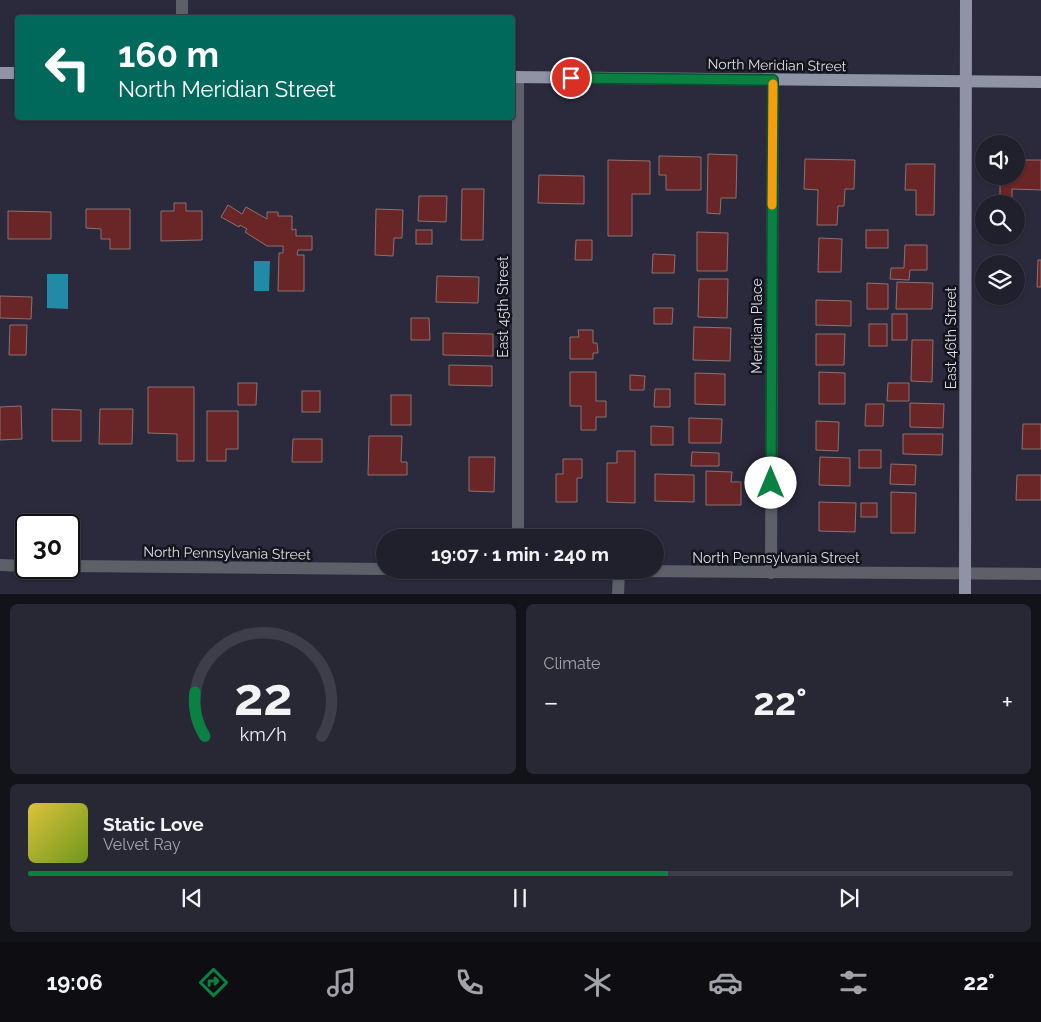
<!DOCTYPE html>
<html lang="en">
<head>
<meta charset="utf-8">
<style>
  :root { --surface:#20202d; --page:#282835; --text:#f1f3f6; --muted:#a2a3aa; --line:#3d3e49; --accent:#0b8043 }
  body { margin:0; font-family:Raleway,sans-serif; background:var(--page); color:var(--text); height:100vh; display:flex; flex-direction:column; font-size:19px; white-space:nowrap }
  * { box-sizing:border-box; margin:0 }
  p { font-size:16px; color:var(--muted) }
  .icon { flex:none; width:28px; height:28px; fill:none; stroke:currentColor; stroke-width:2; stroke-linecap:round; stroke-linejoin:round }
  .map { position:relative; height:594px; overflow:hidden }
  .details { display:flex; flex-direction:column; gap:10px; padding:10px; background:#121219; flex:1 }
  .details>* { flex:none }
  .top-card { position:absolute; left:15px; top:15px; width:500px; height:105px; border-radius:5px; box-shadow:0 1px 4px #0004,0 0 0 1px var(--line); background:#00695c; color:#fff; overflow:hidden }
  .tools { position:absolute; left:975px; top:135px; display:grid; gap:10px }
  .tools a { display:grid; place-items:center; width:50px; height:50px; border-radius:50%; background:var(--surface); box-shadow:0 1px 4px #0004,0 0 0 1px var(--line); font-size:25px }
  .speed { position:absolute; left:15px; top:514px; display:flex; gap:10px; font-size:25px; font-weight:700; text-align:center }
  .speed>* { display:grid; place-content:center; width:65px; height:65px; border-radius:50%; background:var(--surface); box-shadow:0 1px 4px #0004,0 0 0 1px var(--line); line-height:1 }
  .speed .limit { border:2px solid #111; border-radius:8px; background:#fff; color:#111 }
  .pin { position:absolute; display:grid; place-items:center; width:42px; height:42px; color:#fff; margin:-21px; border:2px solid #fff; border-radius:50%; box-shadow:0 1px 5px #0007 }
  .me { position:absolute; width:55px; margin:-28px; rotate:0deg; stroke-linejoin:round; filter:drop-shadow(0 0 4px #0008) }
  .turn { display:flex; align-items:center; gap:18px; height:105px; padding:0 20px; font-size:22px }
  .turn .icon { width:65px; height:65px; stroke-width:2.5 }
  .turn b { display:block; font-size:35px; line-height:42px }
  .big { font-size:38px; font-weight:700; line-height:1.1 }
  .details .widget { flex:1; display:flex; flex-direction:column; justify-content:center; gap:8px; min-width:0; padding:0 18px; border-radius:8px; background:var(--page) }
  .details .dial { align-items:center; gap:0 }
  .dial svg { height:130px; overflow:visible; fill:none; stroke:var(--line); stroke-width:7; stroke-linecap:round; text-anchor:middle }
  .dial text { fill:var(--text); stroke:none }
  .song { display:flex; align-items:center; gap:15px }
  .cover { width:60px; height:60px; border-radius:8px; background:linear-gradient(135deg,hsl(50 70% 55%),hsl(80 70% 35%)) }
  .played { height:5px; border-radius:2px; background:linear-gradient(90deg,var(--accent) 65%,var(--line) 65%) }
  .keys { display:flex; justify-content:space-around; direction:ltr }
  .heat { display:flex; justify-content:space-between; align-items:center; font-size:28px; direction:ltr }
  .details .tiles { flex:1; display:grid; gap:10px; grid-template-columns:1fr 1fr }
  .widget:last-child { grid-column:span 2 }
  .trip { position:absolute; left:376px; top:529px; width:288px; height:50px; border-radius:25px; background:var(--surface); box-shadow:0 1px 4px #0004,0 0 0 1px var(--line); font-weight:700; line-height:50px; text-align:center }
  .dock { display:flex; height:80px; justify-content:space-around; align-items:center; background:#0d0d12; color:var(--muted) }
  .dock .icon { width:35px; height:35px }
  .dock .selected { color:var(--accent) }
  .dock b { font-size:22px; color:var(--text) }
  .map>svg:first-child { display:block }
  .water { fill:#228aa6 }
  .building { fill:#6a2526; stroke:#8b7271 }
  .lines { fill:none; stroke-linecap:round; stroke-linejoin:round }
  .minor { stroke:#5e6069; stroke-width:12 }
  .major { stroke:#8f93a5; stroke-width:12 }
  .route-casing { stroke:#07532c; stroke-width:12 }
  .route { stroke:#0b8043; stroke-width:9 }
  .slow { stroke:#f59e0b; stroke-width:9 }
  .labels { text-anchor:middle; stroke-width:5; stroke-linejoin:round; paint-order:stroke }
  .street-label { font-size:14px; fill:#dddee9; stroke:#14141c }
</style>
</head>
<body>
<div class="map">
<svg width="1041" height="595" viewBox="0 0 1041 595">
  <rect width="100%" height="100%" fill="#2a2a3c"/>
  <g class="water">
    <polygon points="254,261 270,261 269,291 254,291"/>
    <polygon points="47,274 68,274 68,309 47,308"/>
  </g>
  <g class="building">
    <polygon points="708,154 737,155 736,198 721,198 720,214 707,213"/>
    <polygon points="659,156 701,157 701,190 666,190 666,175 659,175"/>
    <polygon points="805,159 855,160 854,189 845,189 844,206 838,206 837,225 817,225 818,190 804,189"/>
    <polygon points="608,160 650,161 650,194 632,194 632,236 608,236"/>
    <polygon points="1016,160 1041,160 1041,190 1012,189 1012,202 1000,201 1000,176 1016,176"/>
    <polygon points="906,164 935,164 934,215 916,215 916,190 905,190"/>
    <polygon points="539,175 584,176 584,204 538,203"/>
    <polygon points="462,189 484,189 483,240 461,240"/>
    <polygon points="419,196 447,196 446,222 418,221"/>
    <polygon points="174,203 186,203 186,211 202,211 202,240 161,241 161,211 174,211"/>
    <polygon points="228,205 242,214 246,207 267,219 267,212 278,212 278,216 292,216 292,230 296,229 296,236 312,236 312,250 298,250 297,255 304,255 304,291 278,291 279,253 283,253 283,246 267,246 245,232 247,229 240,225 239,227 221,217"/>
    <polygon points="86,209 130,209 130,249 110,249 110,239 101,239 101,229 86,228"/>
    <polygon points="376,209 403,210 402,238 394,238 393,256 375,255"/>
    <polygon points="8,211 51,212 51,239 8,239"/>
    <rect x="416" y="230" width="16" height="14"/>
    <rect x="866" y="230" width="22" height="18"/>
    <polygon points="697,232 728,233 727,271 697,271"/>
    <polygon points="819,238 842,239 841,272 818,272"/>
    <polygon points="576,240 592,240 592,260 575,260"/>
    <polygon points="905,245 927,245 927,270 910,270 909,280 890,279 891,268 904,268"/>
    <polygon points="653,254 675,255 674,273 652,273"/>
    <polygon points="1038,260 1041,260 1041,287 1037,287"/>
    <polygon points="437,276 479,277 478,303 436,302"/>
    <polygon points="699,279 728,279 727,318 698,317"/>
    <polygon points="897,282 933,283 932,309 896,309"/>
    <polygon points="867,283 888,284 888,309 867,309"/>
    <polygon points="0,296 32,297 31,319 0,318"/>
    <polygon points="816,300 851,301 851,326 816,325"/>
    <polygon points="654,308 673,308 672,324 654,324"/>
    <rect x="892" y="314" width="15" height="26"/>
    <polygon points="411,318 429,318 430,340 411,340"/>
    <rect x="869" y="324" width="18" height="22"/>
    <polygon points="10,325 27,325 26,355 9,355"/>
    <polygon points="694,327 731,328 730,361 693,360"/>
    <polygon points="578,330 593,330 593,343 597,343 598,353 593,353 593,359 570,359 570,337 579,337"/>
    <polygon points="443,333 493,334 493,356 443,355"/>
    <polygon points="816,334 845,334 844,365 816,365"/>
    <polygon points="912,340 933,340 932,382 911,381"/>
    <polygon points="449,365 492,366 492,386 449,385"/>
    <polygon points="570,372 596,372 596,401 606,401 606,417 596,417 596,430 581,430 581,406 570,406"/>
    <polygon points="819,372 845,373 845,404 819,404"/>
    <polygon points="695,373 725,374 725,405 695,404"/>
    <polygon points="630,375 645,376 644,390 630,390"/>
    <polygon points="238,383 257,383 256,405 238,405"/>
    <polygon points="888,383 909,383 909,401 887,401"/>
    <polygon points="148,387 194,387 194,461 177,461 177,434 148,433"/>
    <polygon points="655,389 670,389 670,407 654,407"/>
    <rect x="302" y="391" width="18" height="21"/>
    <rect x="391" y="395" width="20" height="30"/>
    <polygon points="910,403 944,404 943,428 910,427"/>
    <polygon points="866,404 884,404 883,426 865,426"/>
    <polygon points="21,406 22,439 0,440 0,407"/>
    <polygon points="52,409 81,410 81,441 52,441"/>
    <polygon points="100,409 133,409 132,444 99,444"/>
    <polygon points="207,411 238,411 238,449 226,449 226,461 207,461"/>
    <polygon points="689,418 722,419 721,443 689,443"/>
    <polygon points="816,421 839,422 838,451 816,450"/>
    <polygon points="1023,424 1041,424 1041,449 1022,449"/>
    <polygon points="651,426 673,427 673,445 651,445"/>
    <polygon points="903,434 943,434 942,455 903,454"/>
    <polygon points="369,436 402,436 401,462 407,462 407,475 368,475"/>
    <polygon points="293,439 322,439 322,462 292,462"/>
    <rect x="859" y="450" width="22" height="18"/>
    <polygon points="617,451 635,451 635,503 607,502 607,463 617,463"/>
    <polygon points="692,452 719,453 719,466 691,466"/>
    <polygon points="469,457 495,457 494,492 469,491"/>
    <polygon points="820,457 850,458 850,486 819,485"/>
    <polygon points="563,459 582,459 582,478 577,478 577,502 556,502 556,474 563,474"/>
    <polygon points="891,464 916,465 915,485 890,484"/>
    <polygon points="706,471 732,472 731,482 741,482 741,505 706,505"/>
    <polygon points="655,474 694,475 694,502 655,501"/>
    <polygon points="1017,475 1041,475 1041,500 1016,500"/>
    <polygon points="891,492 916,493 915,533 891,533"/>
    <polygon points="819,502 856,503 855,532 819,531"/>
    <rect x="861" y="503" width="16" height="14"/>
  </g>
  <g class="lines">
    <g class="minor">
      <polyline points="182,18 182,0"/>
      <polyline points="518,538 518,77"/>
      <polyline points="0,565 26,566"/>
      <polyline points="69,566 385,569"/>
      <polyline points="510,570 1041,574"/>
      <polyline points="771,573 773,80"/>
      <polyline points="618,595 619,571"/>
    </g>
    <g class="major">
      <polyline points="0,73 18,73"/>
      <polyline points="512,77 1041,82"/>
      <polyline points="965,595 966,0"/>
    </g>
  </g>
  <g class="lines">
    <defs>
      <polyline id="route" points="571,78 773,80 771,483"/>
    </defs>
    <use href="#route" class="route-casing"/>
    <use href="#route" class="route"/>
    <polyline class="slow" points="772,205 773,84"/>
  </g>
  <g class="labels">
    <g class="street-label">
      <text transform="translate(777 65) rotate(1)" y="5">North Meridian Street</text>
      <text transform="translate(503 307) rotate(-90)" y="5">East 45th Street</text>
      <text transform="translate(757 326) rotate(-90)" y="5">Meridian Place</text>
      <text transform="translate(951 338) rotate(-90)" y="5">East 46th Street</text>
      <text transform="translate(227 553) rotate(1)" y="5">North Pennsylvania Street</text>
      <text x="776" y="563">North Pennsylvania Street</text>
    </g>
  </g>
</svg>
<div class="tools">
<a><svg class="icon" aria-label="sound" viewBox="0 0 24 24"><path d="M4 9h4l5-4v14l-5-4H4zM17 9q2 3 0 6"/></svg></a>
<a><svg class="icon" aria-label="search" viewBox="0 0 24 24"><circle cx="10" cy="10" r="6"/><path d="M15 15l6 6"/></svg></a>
<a><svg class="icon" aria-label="layers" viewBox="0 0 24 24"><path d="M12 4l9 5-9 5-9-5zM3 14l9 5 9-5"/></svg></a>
</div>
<div class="speed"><div class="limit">30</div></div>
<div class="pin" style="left:571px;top:78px;background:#d93025"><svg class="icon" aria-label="arrive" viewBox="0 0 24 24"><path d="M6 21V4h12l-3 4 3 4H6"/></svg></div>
<svg class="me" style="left:771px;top:483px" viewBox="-20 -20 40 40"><circle r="19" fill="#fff"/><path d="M0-13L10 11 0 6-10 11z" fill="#0b8043"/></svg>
<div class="trip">19:07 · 1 min · 240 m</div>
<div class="top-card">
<div class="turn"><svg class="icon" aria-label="left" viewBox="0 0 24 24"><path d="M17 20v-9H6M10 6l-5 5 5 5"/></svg><div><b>160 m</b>North Meridian Street</div></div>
</div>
</div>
<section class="details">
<div class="tiles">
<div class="widget dial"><svg viewBox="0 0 100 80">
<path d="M14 69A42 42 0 1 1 86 69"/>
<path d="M14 69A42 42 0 0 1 8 42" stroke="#0b8043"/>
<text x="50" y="56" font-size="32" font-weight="700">22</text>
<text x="50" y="72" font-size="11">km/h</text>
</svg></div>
<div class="widget"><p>Climate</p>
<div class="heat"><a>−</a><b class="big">22°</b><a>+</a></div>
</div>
<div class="widget">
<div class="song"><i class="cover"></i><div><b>Static Love</b><p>Velvet Ray</p></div></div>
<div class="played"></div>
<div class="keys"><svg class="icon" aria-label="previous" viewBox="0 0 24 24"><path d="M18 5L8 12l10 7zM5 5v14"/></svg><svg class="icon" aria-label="pause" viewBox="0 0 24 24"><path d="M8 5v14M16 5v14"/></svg><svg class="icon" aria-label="next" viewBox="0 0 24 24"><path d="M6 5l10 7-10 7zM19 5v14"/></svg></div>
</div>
</div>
</section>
<nav class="dock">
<b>19:06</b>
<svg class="icon selected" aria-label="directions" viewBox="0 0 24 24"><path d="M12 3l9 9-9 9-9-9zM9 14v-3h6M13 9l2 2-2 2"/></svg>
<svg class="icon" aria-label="music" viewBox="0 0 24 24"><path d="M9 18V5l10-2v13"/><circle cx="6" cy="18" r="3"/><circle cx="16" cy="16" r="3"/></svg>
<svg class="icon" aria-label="phone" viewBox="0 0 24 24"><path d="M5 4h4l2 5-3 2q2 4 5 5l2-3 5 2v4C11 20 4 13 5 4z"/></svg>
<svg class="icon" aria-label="climate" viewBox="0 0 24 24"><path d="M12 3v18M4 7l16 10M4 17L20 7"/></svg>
<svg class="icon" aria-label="car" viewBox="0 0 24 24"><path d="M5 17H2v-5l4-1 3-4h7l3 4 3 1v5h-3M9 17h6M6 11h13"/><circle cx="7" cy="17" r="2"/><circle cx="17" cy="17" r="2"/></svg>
<svg class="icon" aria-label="filters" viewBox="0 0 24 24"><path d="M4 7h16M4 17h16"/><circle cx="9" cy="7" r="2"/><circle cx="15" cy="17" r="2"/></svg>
<b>22°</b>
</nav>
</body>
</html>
